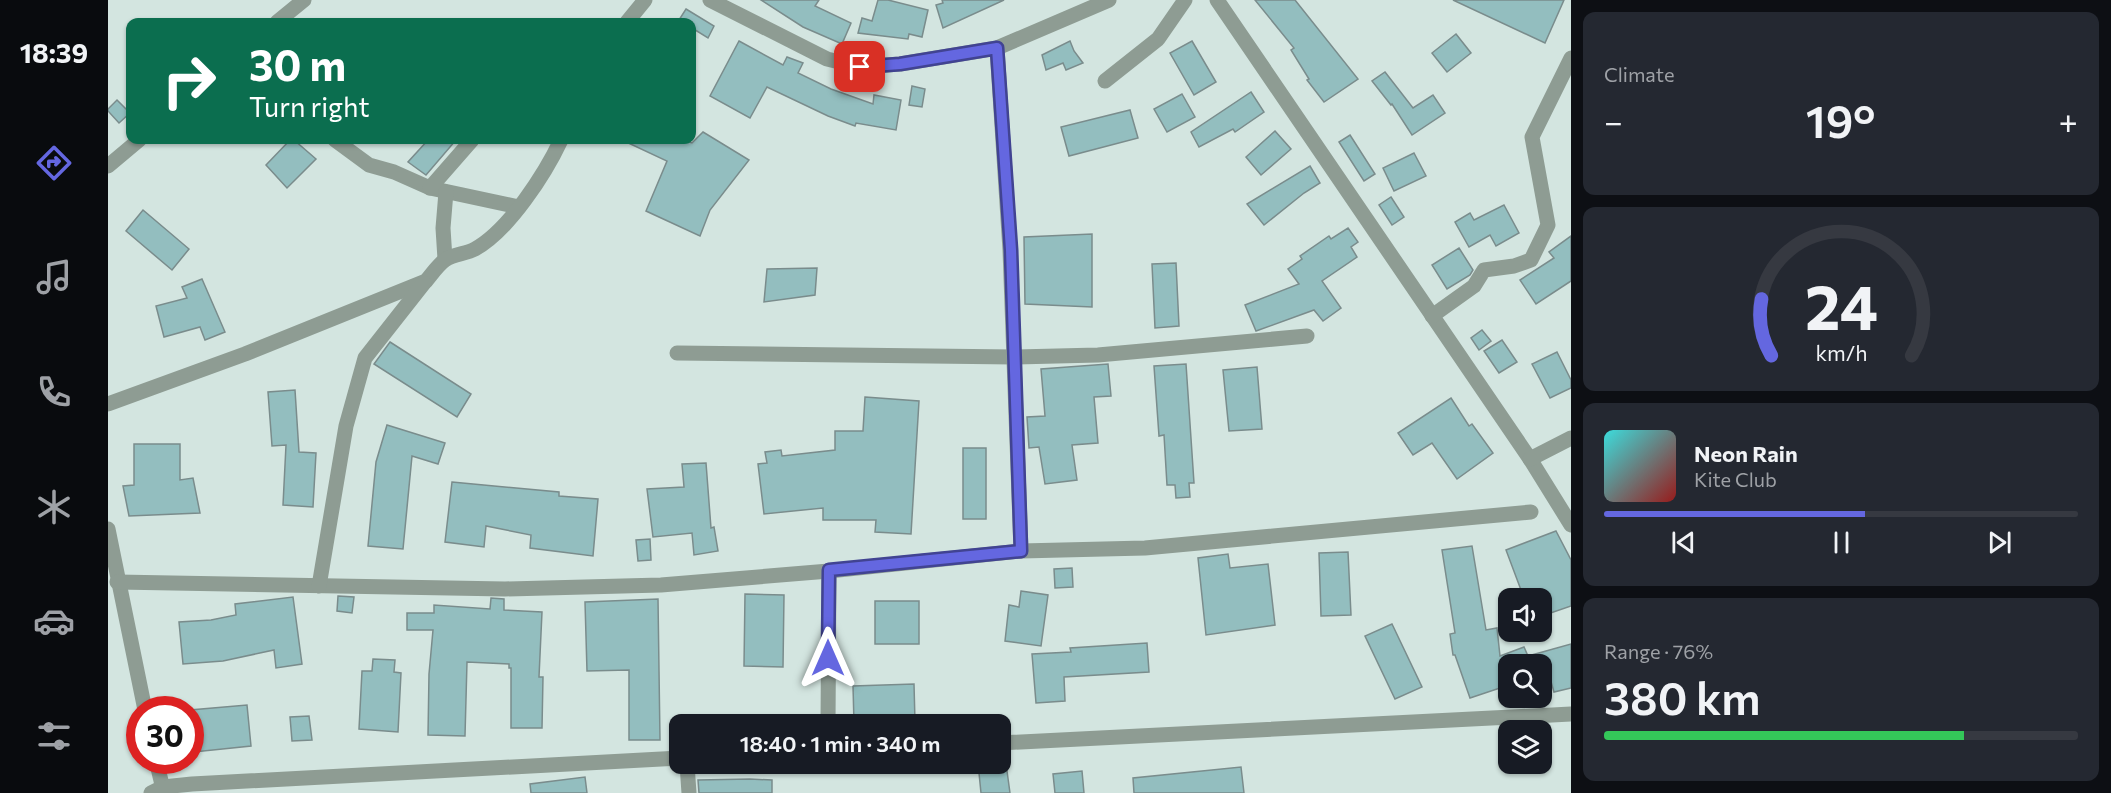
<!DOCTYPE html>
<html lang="en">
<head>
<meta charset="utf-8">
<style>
  :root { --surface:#171b24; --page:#242831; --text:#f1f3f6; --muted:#9ea1a6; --line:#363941; --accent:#6467e0 }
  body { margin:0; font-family:Commissioner,sans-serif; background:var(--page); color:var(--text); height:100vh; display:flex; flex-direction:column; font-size:22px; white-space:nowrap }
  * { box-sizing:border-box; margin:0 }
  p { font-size:20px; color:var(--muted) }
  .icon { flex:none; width:33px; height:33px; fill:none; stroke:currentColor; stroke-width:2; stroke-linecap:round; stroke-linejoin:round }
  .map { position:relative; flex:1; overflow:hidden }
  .sheet { display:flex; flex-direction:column; gap:12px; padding:12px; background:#0d0f14; width:540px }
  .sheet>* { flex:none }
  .guide { position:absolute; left:18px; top:18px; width:570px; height:126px; border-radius:12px; box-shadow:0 2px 4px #0004; background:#0b6e4f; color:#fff; overflow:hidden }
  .controls { position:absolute; left:1390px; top:588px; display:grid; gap:12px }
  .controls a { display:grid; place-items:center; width:54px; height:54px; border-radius:12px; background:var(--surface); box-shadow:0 2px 4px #0004; font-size:30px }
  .speed { position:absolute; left:18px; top:696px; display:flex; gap:12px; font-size:30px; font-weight:700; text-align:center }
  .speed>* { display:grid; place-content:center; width:78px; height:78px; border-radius:50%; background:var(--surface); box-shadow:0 2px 4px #0004; line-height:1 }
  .speed .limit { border:9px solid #d22; background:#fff; color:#111 }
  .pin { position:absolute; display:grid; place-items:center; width:51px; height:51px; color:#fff; margin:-26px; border-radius:12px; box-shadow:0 3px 9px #0006 }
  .me { position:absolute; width:66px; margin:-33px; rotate:0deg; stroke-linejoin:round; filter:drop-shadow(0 0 4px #0008) }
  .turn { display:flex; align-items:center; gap:21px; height:126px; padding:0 24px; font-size:27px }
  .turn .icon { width:78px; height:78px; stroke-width:2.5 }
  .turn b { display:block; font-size:42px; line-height:51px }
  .big { font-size:45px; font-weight:600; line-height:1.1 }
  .sheet .card { flex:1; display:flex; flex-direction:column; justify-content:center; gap:9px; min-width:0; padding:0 21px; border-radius:12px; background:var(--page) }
  .sheet .dial { align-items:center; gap:0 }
  .dial svg { height:156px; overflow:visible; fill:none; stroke:var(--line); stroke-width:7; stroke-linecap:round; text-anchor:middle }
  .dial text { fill:var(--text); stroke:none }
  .song { display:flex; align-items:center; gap:18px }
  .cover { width:72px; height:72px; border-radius:9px; background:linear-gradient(135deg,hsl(180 70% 55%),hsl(0 70% 35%)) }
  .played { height:6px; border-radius:3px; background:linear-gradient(90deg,var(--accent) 55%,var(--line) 55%) }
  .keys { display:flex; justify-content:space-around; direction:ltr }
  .heat { display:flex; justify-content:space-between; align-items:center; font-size:33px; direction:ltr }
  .charge { height:9px; border-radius:4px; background:linear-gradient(90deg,#34c759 76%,var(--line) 0) }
  .trip { position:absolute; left:561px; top:714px; width:342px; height:60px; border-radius:12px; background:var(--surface); box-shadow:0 2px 4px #0004; font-weight:600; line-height:60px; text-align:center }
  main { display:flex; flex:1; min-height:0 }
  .menu { display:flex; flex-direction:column; width:108px; justify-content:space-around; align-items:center; background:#090b0e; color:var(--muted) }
  .menu .icon { width:42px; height:42px }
  .menu .selected { color:var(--accent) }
  .menu b { font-size:27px; color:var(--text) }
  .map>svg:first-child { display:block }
  .building { fill:#93bebf; stroke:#7a8c8c; stroke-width:1.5 }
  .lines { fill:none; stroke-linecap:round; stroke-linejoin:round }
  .minor { stroke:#8e9c93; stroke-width:15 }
  .route-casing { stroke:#414392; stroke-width:15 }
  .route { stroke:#6467e0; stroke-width:10 }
</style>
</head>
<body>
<main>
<nav class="menu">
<b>18:39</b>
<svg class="icon selected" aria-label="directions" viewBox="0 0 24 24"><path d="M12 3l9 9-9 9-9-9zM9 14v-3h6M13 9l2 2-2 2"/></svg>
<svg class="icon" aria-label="music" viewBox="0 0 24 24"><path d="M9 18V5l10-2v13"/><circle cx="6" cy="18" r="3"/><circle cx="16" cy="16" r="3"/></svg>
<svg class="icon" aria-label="phone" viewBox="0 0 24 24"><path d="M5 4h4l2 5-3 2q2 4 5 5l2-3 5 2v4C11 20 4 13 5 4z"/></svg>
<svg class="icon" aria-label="climate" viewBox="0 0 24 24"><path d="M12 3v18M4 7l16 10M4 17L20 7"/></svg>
<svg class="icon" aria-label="car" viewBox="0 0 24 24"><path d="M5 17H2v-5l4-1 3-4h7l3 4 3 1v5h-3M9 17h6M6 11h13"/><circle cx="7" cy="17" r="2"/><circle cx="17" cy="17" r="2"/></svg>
<svg class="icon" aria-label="filters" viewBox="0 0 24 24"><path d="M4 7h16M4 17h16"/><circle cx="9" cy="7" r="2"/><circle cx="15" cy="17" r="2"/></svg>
</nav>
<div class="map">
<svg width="1463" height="793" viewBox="0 0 1463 793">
  <rect width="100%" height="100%" fill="#d3e5e0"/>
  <g class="building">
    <polygon points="653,0 711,0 707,6 743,23 734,44 695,27"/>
    <polygon points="770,0 780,0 820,10 814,37 801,34 800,39 750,33 754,18 764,21"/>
    <polygon points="834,0 896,0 835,28 828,5 835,3"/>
    <polygon points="1147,0 1187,0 1250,79 1216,102 1199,80 1201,79 1183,50 1186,48"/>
    <polygon points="1345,0 1456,0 1437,43"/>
    <polygon points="578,9 606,26 600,38 584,28 584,22 571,20"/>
    <polygon points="1348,34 1363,53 1339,72 1324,53"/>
    <polygon points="631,41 675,65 679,57 695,63 690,73 723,89 765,104 766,95 793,100 788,130 748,123 747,126 720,116 659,87 642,118 602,96"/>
    <polygon points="962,41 966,51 975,63 958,70 955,63 938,70 934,55"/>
    <polygon points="1084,41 1108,82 1086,95 1062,53"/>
    <polygon points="1277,72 1305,108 1325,95 1337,113 1304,135 1284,104 1283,105 1264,81"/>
    <polygon points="804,86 817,89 814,107 801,105"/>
    <polygon points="1143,92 1156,112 1127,132 1125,129 1091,147 1083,132"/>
    <polygon points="1074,94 1087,117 1059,132 1046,109"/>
    <polygon points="9,100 22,113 11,123 0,111 0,109"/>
    <polygon points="1022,110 1030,138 961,156 953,127"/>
    <polygon points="1167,131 1183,149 1153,175 1138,157"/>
    <polygon points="595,132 641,160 602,210 592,236 538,211 559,161 514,140 576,140 584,143"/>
    <polygon points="1242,135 1267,174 1256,181 1231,142"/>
    <polygon points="182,140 186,140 208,159 179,188 158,165"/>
    <polygon points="320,140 348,140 318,175 300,162"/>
    <polygon points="1306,153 1318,176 1286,191 1275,168"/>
    <polygon points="1202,166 1212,183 1196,193 1156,225 1139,204"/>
    <polygon points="1283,197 1296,217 1284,225 1271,205"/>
    <polygon points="1396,205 1411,233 1388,246 1382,235 1361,247 1347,222 1362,213 1366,220"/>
    <polygon points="35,210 81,249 64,270 18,231"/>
    <polygon points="1240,228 1250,242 1243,247 1249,257 1214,281 1233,308 1215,321 1206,310 1148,331 1137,305 1191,284 1180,269 1194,259 1192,256 1221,236 1223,239"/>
    <polygon points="984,234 984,307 917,304 916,237"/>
    <polygon points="1463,236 1463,281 1428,304 1412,280 1446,258 1441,252"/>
    <polygon points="1351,248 1365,270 1362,275 1339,289 1324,265"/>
    <polygon points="1068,263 1071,326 1047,328 1044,264"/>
    <polygon points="709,268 707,295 656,302 659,269"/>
    <polygon points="94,279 117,332 97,340 92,327 56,337 48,306 79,298 74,287"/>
    <polygon points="1374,330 1383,341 1371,350 1363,338"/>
    <polygon points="1394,340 1409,362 1391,373 1376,351"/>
    <polygon points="282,342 363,394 349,417 266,364"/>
    <polygon points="1449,352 1463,380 1463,388 1442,398 1424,364"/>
    <polygon points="1000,364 1003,396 986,397 990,443 964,445 969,480 937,484 931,447 921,448 919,417 937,416 933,369"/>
    <polygon points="1078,364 1086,483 1081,483 1082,497 1068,498 1067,485 1059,485 1056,435 1051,436 1046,366"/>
    <polygon points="1149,367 1154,429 1121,431 1115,370"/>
    <polygon points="187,390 191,452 208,453 205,507 175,505 178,445 164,446 160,392"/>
    <polygon points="757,397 811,401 803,534 767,532 768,520 715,520 715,508 656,514 650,464 659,463 657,452 673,450 674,456 727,450 727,431 755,431"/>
    <polygon points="1343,398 1361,426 1364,424 1385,453 1349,479 1324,443 1305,455 1290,433"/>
    <polygon points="279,425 337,443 330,464 304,456 295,549 260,546 268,462"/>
    <polygon points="26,444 72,444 72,480 85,478 92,513 21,516 15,486 26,485"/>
    <rect x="855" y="448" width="23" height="71"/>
    <polygon points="598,463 603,528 606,527 610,551 586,555 584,533 545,537 539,489 576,487 574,464"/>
    <polygon points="344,482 451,492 451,496 490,499 485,556 422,548 423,535 378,526 376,547 337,542"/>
    <polygon points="1448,531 1463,560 1463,606 1434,616 1434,598 1416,598 1398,550"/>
    <polygon points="542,539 543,560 530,561 528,540"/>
    <polygon points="1364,546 1378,630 1389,628 1392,656 1416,647 1420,656 1463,644 1463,688 1446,692 1438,664 1401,664 1401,685 1362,698 1347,655 1345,655 1342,634 1347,633 1334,550"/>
    <polygon points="1240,552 1243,615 1213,616 1211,553"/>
    <polygon points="1120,554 1122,568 1160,564 1167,625 1098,635 1090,558"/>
    <polygon points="964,568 965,587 947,588 946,569"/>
    <polygon points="913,591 940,595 933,646 897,641 901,605 911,607"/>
    <polygon points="637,594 676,595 675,667 636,666"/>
    <polygon points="230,596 246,597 244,613 229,611"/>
    <polygon points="185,597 194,664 168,668 166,650 115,661 75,664 71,622 103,620 128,615 127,604"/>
    <polygon points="383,598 396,599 396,610 434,612 431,677 435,677 434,728 403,728 403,668 401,668 401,664 359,662 357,736 320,735 321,674 325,630 299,630 299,613 326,613 326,605 382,609"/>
    <polygon points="550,599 552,740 521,740 521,670 479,671 477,602"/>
    <rect x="767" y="601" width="44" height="43"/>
    <polygon points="1284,624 1314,687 1287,699 1257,636"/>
    <polygon points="1039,643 1041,672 956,677 957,701 928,703 924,654 963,652 962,648"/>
    <polygon points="265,659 287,660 286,672 293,673 290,732 251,729 254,671 264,671"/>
    <polygon points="806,684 807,722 746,723 745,686"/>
    <polygon points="139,705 143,746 86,752 82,710"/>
    <polygon points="201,716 204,740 184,741 182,717"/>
    <polygon points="1133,767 1136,793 1026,793 1025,778"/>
    <polygon points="899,771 902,793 873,793 871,773"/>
    <polygon points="974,771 976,793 947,793 945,774"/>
    <polygon points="477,777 479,793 423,793 422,784"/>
    <polygon points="642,779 664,780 664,793 591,793 590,780"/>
  </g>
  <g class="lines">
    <g class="minor">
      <polyline points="602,0 719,59 752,67 792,64 889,48 1001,0"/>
      <polyline points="1109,0 1422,459 1463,525"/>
      <polyline points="169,22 196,0"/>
      <polyline points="519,22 537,0"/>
      <polyline points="889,48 902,250 913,551"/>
      <polyline points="997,81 1050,39 1077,0"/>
      <polyline points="227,140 261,165 286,172 322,188 411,207"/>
      <polyline points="0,166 31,140"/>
      <polyline points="322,188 364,140"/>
      <polyline points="337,259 335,228 338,192"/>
      <polyline points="1324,316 1366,286 1376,270 1406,266 1423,260 1440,225 1424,137 1463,58"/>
      <polyline points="569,353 906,357 990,355 1199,336"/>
      <path d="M0,404L137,354L318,281C324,274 330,265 337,260C345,254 358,254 367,249C401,230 437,174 453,140"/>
      <polyline points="1422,459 1463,438"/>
      <polyline points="0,529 37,710"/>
      <polyline points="9,582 397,589 553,585 721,571 913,551 1037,548 1423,512"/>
      <polyline points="211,586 238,426 257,358 316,283"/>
      <polyline points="720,724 721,571"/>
      <polyline points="892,743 1463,714"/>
      <polyline points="48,760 56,793"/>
      <polyline points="579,764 581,793"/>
      <polyline points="43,793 55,787 84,784 572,758"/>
    </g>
  </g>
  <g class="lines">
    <defs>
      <polyline id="route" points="720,658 721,570 913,551 903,250 889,48 792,64 752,67"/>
    </defs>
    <use href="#route" class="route-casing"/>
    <use href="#route" class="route"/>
  </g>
</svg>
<div class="controls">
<a><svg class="icon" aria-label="sound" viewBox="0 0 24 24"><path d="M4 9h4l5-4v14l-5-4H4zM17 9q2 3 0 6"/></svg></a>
<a><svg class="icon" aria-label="search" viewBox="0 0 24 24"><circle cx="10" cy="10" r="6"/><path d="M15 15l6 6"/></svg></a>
<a><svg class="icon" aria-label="layers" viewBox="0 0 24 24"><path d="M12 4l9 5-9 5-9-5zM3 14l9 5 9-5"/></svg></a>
</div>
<div class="speed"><div class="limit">30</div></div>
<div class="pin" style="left:752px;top:67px;background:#d93025"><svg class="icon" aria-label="arrive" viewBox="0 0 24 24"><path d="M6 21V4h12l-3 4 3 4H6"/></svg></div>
<svg class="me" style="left:720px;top:658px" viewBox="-20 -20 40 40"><path d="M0-17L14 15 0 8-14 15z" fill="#6467e0" stroke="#fff" stroke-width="4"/></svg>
<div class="trip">18:40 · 1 min · 340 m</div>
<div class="guide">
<div class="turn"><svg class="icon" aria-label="right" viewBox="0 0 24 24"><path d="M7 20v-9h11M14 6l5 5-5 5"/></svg><div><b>30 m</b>Turn right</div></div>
</div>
</div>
<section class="sheet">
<div class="card"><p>Climate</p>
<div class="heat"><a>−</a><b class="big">19°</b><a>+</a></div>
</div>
<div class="card dial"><svg viewBox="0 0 100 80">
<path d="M14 69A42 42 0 1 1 86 69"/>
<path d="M14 69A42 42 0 0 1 9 40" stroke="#6467e0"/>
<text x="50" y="56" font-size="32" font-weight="700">24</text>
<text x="50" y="72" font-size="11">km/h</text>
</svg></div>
<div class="card">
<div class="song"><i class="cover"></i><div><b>Neon Rain</b><p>Kite Club</p></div></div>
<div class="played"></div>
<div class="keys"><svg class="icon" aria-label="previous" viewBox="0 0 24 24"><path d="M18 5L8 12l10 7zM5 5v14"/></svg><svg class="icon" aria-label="pause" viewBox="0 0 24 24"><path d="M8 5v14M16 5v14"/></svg><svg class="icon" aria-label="next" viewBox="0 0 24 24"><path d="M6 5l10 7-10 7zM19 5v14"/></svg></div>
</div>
<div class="card"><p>Range · 76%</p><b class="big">380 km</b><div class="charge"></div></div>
</section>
</main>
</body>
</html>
